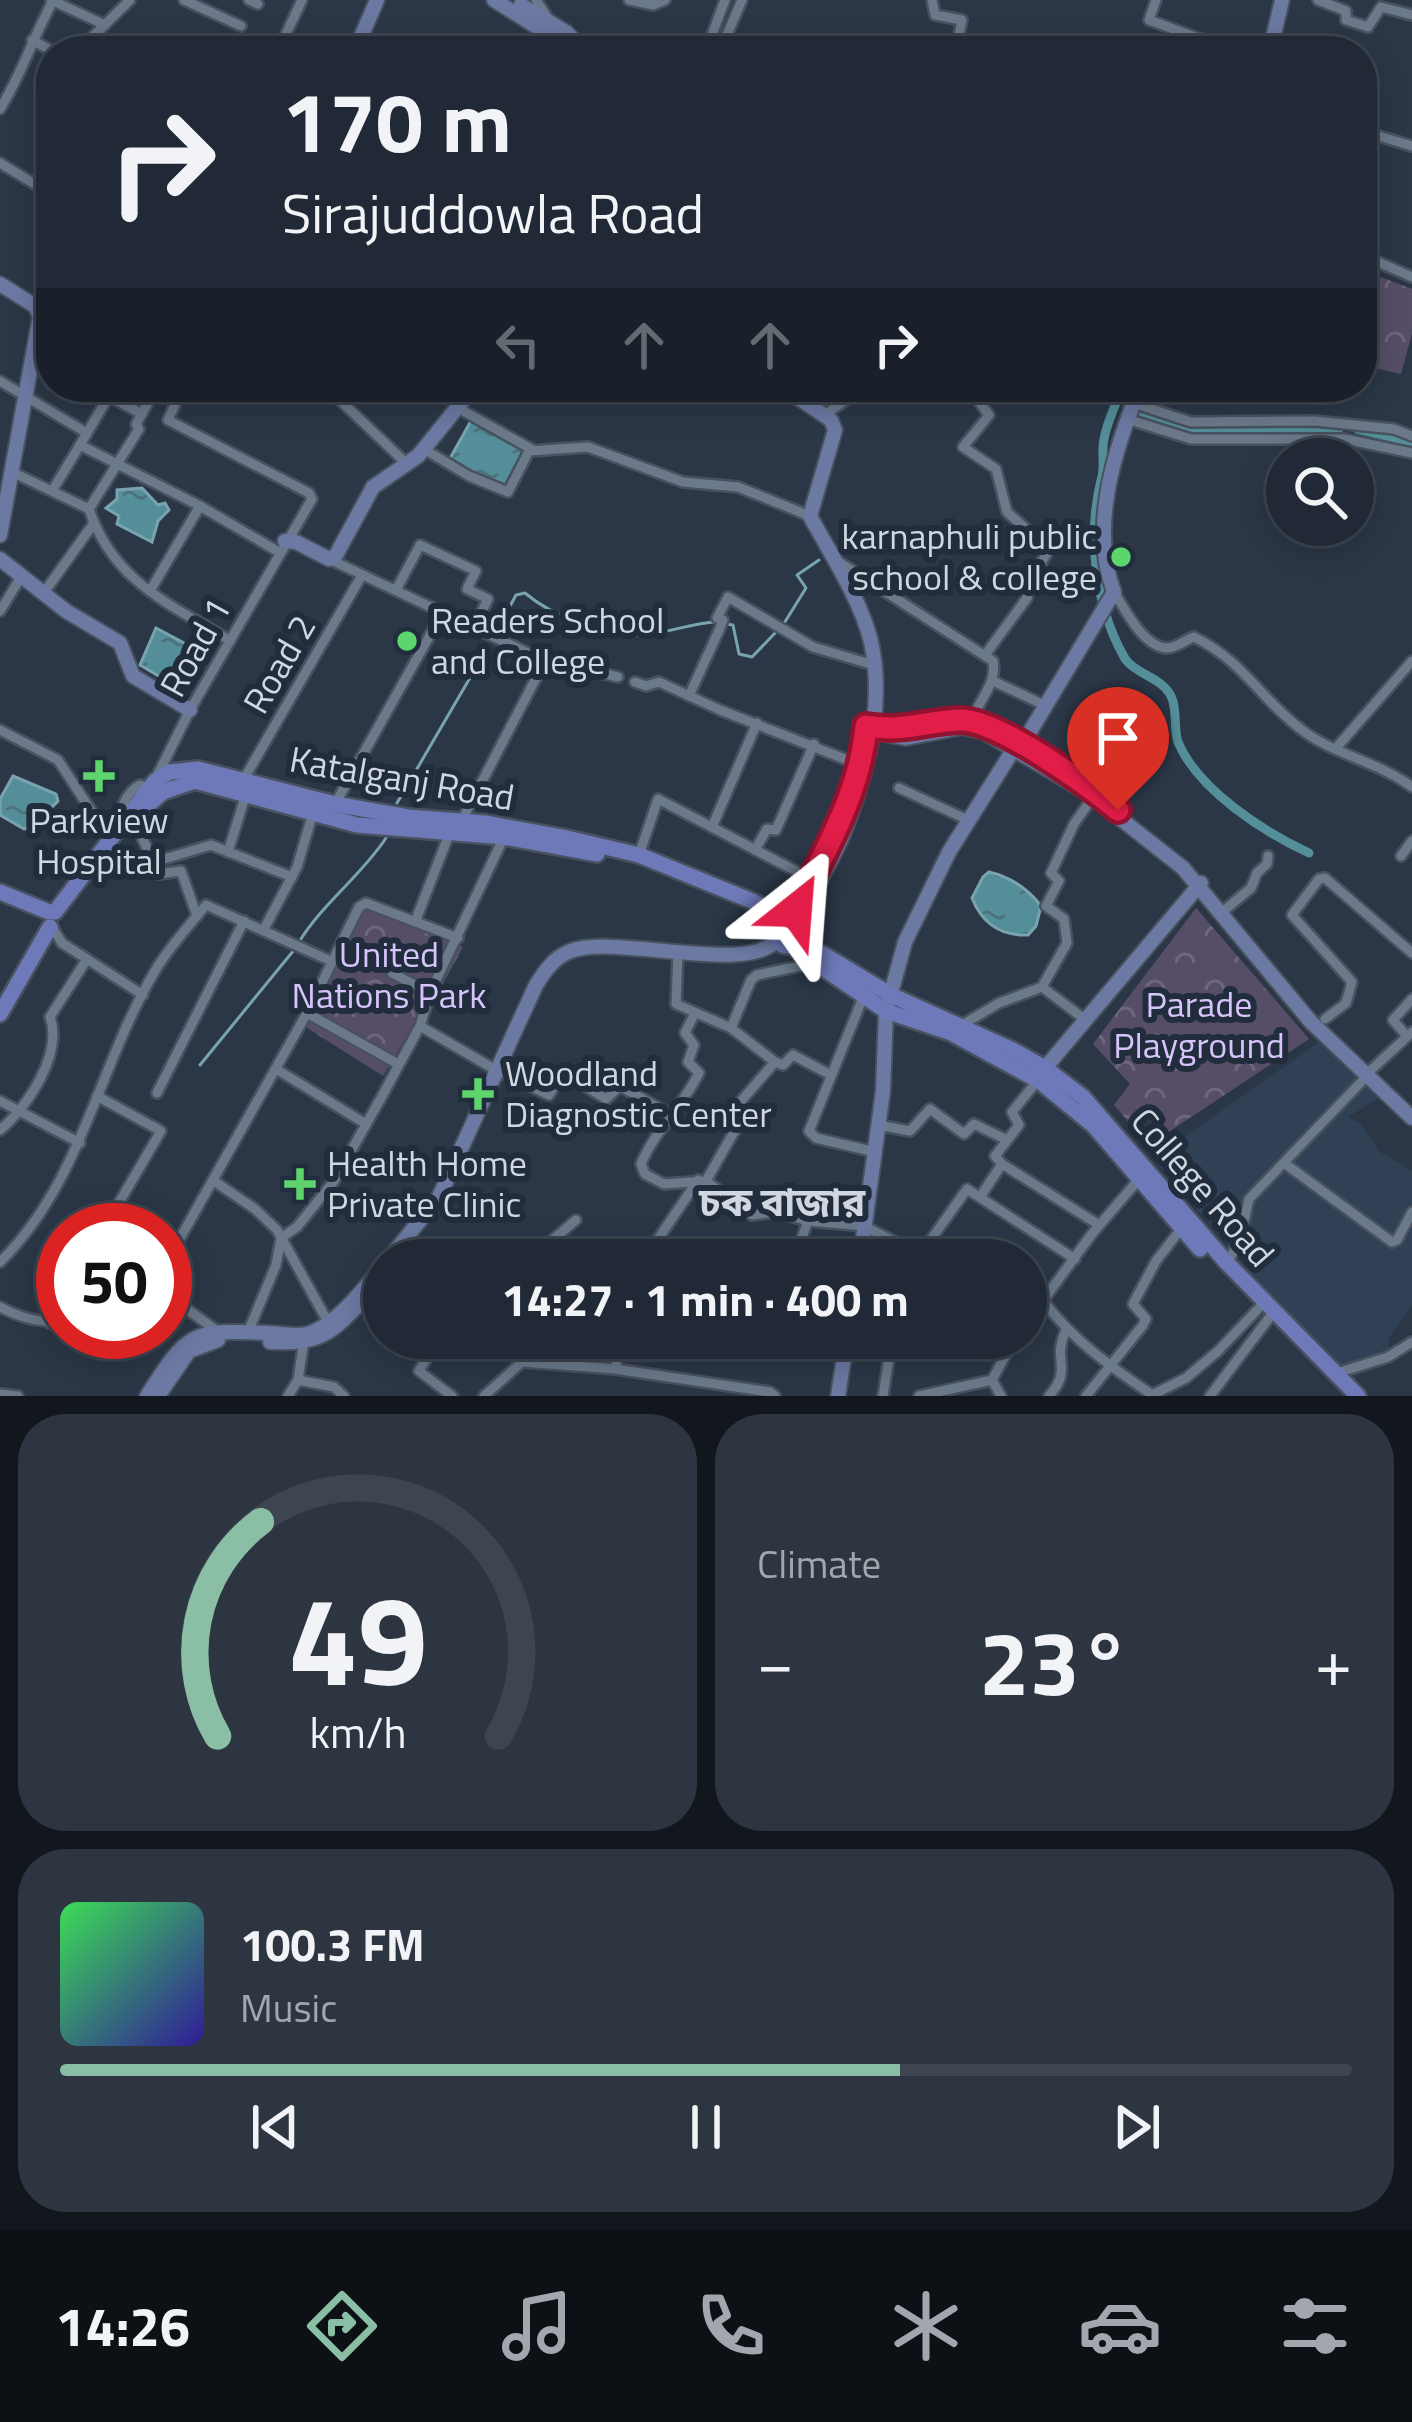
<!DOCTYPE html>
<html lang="en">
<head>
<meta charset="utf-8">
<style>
  :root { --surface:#202935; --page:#2d3541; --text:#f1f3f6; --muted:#a2a6ad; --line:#3d4550; --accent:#8abfa5 }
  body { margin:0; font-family:"Titillium Web","Noto Sans Bengali",sans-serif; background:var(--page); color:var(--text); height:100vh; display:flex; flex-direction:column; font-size:45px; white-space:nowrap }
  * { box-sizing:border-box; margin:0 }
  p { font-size:39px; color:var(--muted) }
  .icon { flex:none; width:66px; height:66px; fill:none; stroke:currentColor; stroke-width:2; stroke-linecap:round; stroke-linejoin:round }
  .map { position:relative; height:1396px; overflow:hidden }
  .panel { display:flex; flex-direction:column; gap:18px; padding:18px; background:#12171d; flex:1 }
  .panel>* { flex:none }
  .banner { position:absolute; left:36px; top:36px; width:1341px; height:366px; border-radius:48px; box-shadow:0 6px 30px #0003,0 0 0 3px var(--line); background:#202935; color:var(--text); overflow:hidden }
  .buttons { position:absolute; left:1266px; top:438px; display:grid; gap:24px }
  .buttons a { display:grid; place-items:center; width:108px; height:108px; border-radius:50%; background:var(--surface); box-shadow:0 6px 30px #0003,0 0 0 3px var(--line); font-size:60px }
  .speed { position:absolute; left:36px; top:1203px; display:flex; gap:24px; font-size:60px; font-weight:700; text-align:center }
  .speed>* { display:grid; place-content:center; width:156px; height:156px; border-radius:50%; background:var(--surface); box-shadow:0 6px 30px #0003,0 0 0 3px var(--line); line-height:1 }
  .speed .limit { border:18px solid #d22; background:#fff; color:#111 }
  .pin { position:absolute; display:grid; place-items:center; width:102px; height:102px; color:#fff; margin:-123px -51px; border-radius:50% 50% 50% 0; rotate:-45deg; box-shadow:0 0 12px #0007 }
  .pin .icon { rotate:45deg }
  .me { position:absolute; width:132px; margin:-66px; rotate:28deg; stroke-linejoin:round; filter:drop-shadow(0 0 9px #0008) }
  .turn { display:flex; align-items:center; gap:42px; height:252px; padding:0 48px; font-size:54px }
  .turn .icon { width:156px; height:156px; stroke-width:2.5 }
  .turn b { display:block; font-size:84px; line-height:102px }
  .lanes { display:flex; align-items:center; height:114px; padding:0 48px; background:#0003; justify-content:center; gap:60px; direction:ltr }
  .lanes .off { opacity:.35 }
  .big { font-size:90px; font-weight:700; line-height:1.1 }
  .panel .widget { flex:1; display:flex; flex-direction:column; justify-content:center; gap:18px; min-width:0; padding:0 42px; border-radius:48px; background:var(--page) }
  .panel .dial { align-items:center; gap:0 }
  .dial svg { height:312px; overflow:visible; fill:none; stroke:var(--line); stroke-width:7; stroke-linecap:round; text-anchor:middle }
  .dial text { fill:var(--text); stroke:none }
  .song { display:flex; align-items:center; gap:36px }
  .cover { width:144px; height:144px; border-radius:18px; background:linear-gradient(135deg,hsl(130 70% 55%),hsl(250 70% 35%)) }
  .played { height:12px; border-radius:6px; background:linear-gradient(90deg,var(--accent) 65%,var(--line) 65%) }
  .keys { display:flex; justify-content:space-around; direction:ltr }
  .heat { display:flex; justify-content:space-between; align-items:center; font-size:66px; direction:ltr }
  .panel .tiles { flex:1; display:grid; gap:18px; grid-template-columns:1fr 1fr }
  .widget:last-child { grid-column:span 2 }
  .trip { position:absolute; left:363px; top:1239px; width:684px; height:120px; border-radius:60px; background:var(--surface); box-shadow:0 6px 30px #0003,0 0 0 3px var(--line); font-weight:700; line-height:120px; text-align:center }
  .tabs { display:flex; height:192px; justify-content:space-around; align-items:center; background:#0d1015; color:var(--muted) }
  .tabs .icon { width:84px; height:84px }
  .tabs .on { color:var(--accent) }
  .tabs b { font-size:54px; color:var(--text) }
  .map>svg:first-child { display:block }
  .built { fill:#304055 }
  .park { fill:url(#park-crowns) }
  .water { fill:url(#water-ripples); stroke:#79a4af; stroke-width:3 }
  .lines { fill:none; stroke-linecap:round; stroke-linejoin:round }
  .stream { stroke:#79a4af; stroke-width:3 }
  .canal { stroke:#548e99; stroke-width:9 }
  .street-casing { stroke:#48525f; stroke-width:14 }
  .secondary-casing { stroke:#48525f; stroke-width:18 }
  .primary-casing { stroke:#48525f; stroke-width:20 }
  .street { stroke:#6b798b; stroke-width:9 }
  .secondary { stroke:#6c79a2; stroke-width:14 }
  .primary { stroke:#6e79b9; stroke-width:15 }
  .route-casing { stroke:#92132f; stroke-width:30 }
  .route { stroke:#e11d48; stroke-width:21 }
  .poi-dot { fill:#5cd56d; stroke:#212d3c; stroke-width:4.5 }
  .labels { text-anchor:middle; stroke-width:12; stroke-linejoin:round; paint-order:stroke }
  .poi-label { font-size:36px; fill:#d0d7e1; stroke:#212d3c; text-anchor:start }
  .street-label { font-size:36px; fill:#d0d7e1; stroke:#212d3c }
  .park-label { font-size:36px; fill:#d6c5fa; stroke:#212d3c }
  .neighbourhood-label { font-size:39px; font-weight:bold; fill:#d0d7e1; stroke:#212d3c }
</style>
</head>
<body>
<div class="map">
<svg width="1412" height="1396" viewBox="0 0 1412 1396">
  <defs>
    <pattern id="park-crowns" width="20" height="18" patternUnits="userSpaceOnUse" patternTransform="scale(3)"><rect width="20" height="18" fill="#564e68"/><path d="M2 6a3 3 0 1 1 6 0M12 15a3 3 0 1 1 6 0" fill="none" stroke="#6d677d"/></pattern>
    <pattern id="water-ripples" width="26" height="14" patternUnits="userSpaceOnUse" patternTransform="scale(3)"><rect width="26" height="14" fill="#548e99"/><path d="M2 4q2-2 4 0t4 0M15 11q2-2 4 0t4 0" fill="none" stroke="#4c737b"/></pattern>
  </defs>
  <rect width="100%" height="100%" fill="#2b3747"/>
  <polygon class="built" points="1319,1042 1380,1097 1348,1117 1361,1124 1379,1151 1412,1171 1412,1305 1389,1338 1388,1357 1340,1369 1327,1360 1153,1159"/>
  <g class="park">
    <polygon points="1375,275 1412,289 1412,333 1401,374 1362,365 1362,319"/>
    <polygon points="366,906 463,947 427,1013 411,1029 383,1076 304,1026"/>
    <polygon points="1196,908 1309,1039 1161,1137 1147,1117 1131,1125 1114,1105 1130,1084 1093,1044"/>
  </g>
  <g class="water">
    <polygon points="472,419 524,450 505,488 449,460"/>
    <polygon points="142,488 158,505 165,503 169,510 158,521 152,542 117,524 119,516 106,508 117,499 117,490"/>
    <polygon points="156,628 203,653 182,690 140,665"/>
    <polygon points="13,776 56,794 58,801 45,814 48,827 24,829 0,815 0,799"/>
    <path d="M989,872C1010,877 1028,889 1041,906L1036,926L1028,935C1001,936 982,923 972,898L983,877Z"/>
  </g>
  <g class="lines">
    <g class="stream">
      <polyline points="726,624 733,625 739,654 752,657 776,632"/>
      <polyline points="783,625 806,588 797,575 819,560"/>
      <path d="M496,632L516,595L525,593C552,616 604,636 640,635C666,634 691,623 716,622"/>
      <polyline points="397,803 488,647"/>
      <path d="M299,942C322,904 361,876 386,838"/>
      <polyline points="200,1065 294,950"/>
    </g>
    <g class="canal">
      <path d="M1123,387C1116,403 1107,422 1104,439C1101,451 1105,464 1102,476C1087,533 1094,602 1123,655C1132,674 1161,676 1171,696C1178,710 1173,728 1178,742C1198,790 1264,832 1309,853"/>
      <polyline points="1127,408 1191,429 1340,428"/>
      <polyline points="1357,429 1412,442"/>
    </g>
    <defs>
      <g id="street">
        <polyline points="51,0 105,25"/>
        <polyline points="184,0 241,26"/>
        <polyline points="249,0 258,4"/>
        <polyline points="536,0 549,20"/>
        <polyline points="629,0 653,5 665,0"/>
        <polyline points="932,0 935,15 962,20 956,51"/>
        <polyline points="1156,0 1149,20 1233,51"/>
        <polyline points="1318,0 1346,11 1346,20 1368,27 1381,7 1412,15"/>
        <polyline points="32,40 52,51"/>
        <polyline points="78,51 130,0"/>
        <polyline points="278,51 302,0"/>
        <polyline points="706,51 725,0"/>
        <polyline points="720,51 742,0"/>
        <path d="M0,109C22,74 33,37 53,1"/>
        <polyline points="1362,131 1412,146"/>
        <polyline points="0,163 51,194"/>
        <polyline points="1362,255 1412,277"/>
        <polyline points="49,301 51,303"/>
        <polyline points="0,381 87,433 109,396 142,414"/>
        <polyline points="93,387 109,396"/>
        <polyline points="326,387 406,463"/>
        <polyline points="968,387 989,415 963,447 996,469 1007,512 1049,549 1030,583 1027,598 985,655"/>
        <polyline points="1133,403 1191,422 1315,421 1394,429 1412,436"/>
        <polyline points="458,408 533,450"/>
        <polyline points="825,415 863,387"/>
        <polyline points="1127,419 1191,439 1345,439 1412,453"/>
        <polyline points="87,433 80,445 200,506 279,552"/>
        <polyline points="424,449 469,476 508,492 529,451 588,447 683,482 738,487 810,516"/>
        <polyline points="12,472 89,509 139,429 136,424 157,387"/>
        <polyline points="52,491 80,445"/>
        <path d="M89,509C113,581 168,603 229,640"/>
        <polyline points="329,559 545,661"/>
        <path d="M839,562L993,661C998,687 973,704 971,728"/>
        <polyline points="396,590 420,545 476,571 467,589 488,599 474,627"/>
        <polyline points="150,591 200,506"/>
        <path d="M1114,592C1125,609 1143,647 1167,648C1176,648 1185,640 1194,637C1245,662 1260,699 1302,730C1334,755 1379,762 1412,787"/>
        <polyline points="43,594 94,523"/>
        <polyline points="0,611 21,577"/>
        <polyline points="993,681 1042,704"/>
        <polyline points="635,682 646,686 659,682 720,710 860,765"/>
        <polyline points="689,696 720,628 723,620 717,618 728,597 813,647 867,663"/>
        <polyline points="0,730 58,760 109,838"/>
        <polyline points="1337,747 1412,661"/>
        <polyline points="157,776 190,710 312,499 309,493 168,420 183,387"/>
        <polyline points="241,784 362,575"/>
        <polyline points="899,788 968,820"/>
        <polyline points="335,804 443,612"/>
        <polyline points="133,818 159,874 181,871 197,916"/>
        <polyline points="462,820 545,661 618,677"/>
        <path d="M121,823C119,808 127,792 140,785L149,788"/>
        <polyline points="712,827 757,723"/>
        <polyline points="755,850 767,829 776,830 814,744"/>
        <polyline points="228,852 246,794"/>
        <polyline points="639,855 658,799 813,880"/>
        <polyline points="1401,856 1412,841"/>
        <polyline points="154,862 211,845 292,877"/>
        <polyline points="1227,908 1251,888 1257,873 1267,864 1268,856"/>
        <polyline points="415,922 450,832"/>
        <polyline points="52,927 62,943 143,995"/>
        <polyline points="264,929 297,867 313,813"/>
        <polyline points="678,953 676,1004 731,1028 775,1062 783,1065 793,1055 829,1074"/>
        <polyline points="392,973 430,993"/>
        <polyline points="1042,987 1083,1018"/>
        <polyline points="864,995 809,1131 816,1138 875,1152"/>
        <polyline points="307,1013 398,1064"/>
        <path d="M694,1015L685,1033L694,1045L688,1062L699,1073C683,1106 655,1130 641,1164L645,1174L664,1184L706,1181L752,1215L776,1212L808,1221L864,1226L921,1255"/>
        <polyline points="1325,1019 1346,1003 1352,982 1292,915 1319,879 1325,878 1412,953"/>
        <polyline points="962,1025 999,1003 1042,987 1067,943 1064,919 1046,906 1059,881 1051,873 1074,824 1093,797"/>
        <polyline points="420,1026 496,1070"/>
        <polyline points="731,1028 751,980 757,975 815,963"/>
        <polyline points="1406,1035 1393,1020 1412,999"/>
        <polyline points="276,1069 366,1124"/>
        <polyline points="1371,1070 1412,1032"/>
        <polyline points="505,1074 549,1095 562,1072 606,1099 620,1086 673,1116"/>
        <polyline points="157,1093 244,921"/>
        <polyline points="97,1096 161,1131 103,1230"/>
        <polyline points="0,1101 80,1143"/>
        <polyline points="878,1125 910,1131 930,1109 964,1134 974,1124 1007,1140"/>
        <path d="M0,1130C28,1107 63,1053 50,1017L87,959"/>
        <polyline points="1284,1163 1392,1242 1397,1240 1412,1212"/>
        <polyline points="1002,1164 1099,1225"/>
        <polyline points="214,1181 255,1209 277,1230 328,1322"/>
        <polyline points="706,1181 742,1118 735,1108 775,1062"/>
        <polyline points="980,1197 1002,1164 995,1156 1019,1125 1012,1112 1038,1080"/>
        <polyline points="920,1255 967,1189 1075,1259"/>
        <polyline points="465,1260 466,1260"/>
        <polyline points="529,1260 576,1220"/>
        <polyline points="644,1260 698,1180"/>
        <polyline points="794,1260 808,1221"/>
        <path d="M0,1262C82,1182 98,1066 155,971C169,947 189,926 206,905L331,961"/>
        <polyline points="1227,1263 1240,1240 1249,1199 1367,1076"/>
        <polyline points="165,1265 307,1013 359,907 366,903 458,938"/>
        <polyline points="165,1293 217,1331"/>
        <path d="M1044,1302C1074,1341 1111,1367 1151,1394"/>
        <path d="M0,1307C19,1317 42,1325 63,1319"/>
        <polyline points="49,1323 63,1299"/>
        <polyline points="1026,1324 1091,1235 1140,1178"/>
        <polyline points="248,1332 276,1265 281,1238 297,1227 334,1181 381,1098 420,1026 430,993 504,837"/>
        <polyline points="439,1338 419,1371 452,1396"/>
        <polyline points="304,1340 298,1380 334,1387 344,1396"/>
        <polyline points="522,1362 615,1369 770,1392 775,1396"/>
        <polyline points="615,1369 622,1338"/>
        <polyline points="1334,1374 1388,1357 1412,1342"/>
        <polyline points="0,1394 18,1396"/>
        <polyline points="288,1396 298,1380"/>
        <polyline points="484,1396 522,1362 513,1338"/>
        <polyline points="883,1396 892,1338"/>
        <polyline points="919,1396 992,1380"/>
        <polyline points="1001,1396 992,1380 1015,1338"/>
        <path d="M1049,1396C1074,1368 1051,1361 1066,1330"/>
        <polyline points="1086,1396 1143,1325 1146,1319 1133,1304 1156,1261 1181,1229"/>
        <polyline points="1150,1396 1186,1378 1218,1351 1259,1308"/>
        <polyline points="1210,1396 1269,1318"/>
      </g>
      <g id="secondary">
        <polyline points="494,0 575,51"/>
        <polyline points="521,5 566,32 585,51"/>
        <polyline points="355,51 377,0"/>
        <polyline points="1270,51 1282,0"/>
        <polyline points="0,284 35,306 40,316 0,535"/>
        <path d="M782,387L831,420L835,430L810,516C830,553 862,602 871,642C885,704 867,774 844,832C830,867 808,897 794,931"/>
        <polyline points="285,541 296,542 329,559 336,555 373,487 418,456 474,387"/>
        <polyline points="0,559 66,611 120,643 133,676 190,710"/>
        <polyline points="866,731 906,738 963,727 984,732 1088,793 1183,868 1311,1022 1412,1118"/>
        <path d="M1022,745L1114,592C1089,527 1115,448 1140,387"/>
        <polyline points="1045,1068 1201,883"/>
        <path d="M388,1260L439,1197L536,985C545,971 553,959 568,952C613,932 747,977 778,939"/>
        <polyline points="860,1260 883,1091 886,1011 905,942 949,852 1015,747"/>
        <path d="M270,1342C323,1345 333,1331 368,1295"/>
        <path d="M147,1396C189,1330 191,1330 269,1333C280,1333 296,1337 307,1334C336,1326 365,1287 384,1265"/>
        <polyline points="158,1396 189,1351 218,1340"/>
        <polyline points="838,1396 847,1338"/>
      </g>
      <g id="primary">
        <polyline points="141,811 163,792 195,781 357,825 504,837 597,854"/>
        <polyline points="0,892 49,912"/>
        <polyline points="55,912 155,781 170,772 198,769 335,804 408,817 485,823 567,838 639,855 752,901 771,910 787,928"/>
        <circle cx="787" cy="937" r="9"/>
        <polyline points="796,938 891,995 1013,1050 1045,1068 1083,1097 1227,1263 1358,1396"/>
        <polyline points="789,945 886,1011 951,1033 1039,1081 1094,1126 1200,1249"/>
        <polyline points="0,1014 50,927"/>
      </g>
    </defs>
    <use href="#street" class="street-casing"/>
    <use href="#secondary" class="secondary-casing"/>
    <use href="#primary" class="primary-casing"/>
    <use href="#street" class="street"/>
    <use href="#secondary" class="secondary"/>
    <use href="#primary" class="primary"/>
  </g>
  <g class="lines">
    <defs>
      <path id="route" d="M796,910C825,850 860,794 866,726C904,732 923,722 958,720C995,717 1089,786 1118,810"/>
    </defs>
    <use href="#route" class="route-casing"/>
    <use href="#route" class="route"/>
  </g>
  <g class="poi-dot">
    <circle cx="1121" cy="557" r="12"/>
    <circle cx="407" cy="641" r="12"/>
    <path d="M93 758h12v12h12v12h-12v12h-12v-12h-12v-12h12z"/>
    <path d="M472 1076h12v12h12v12h-12v12h-12v-12h-12v-12h12z"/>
    <path d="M294 1166h12v12h12v12h-12v12h-12v-12h-12v-12h12z"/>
  </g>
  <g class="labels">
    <g class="poi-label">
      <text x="1097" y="549" text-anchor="end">karnaphuli public<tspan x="1097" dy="41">school &amp; college</tspan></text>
      <text x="431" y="633">Readers School<tspan x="431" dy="41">and College</tspan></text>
      <text x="99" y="833" text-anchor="middle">Parkview<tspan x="99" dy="41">Hospital</tspan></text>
      <text x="505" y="1086">Woodland<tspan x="505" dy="41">Diagnostic Center</tspan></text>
      <text x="327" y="1176">Health Home<tspan x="327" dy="41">Private Clinic</tspan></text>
    </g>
    <g class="street-label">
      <text transform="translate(195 647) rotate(-61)" y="13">Road 1</text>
      <text transform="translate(279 664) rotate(-60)" y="13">Road 2</text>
      <text transform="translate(402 778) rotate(10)" y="13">Katalganj Road</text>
      <text transform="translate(1203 1187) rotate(49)" y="13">College Road</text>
    </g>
    <g class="park-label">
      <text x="389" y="967">United<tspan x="389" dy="41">Nations Park</tspan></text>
      <text x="1199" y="1017">Parade<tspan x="1199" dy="41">Playground</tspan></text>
    </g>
    <g class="neighbourhood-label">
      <text x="782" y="1216">চক বাজার</text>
    </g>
  </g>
</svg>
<div class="buttons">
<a><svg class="icon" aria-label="search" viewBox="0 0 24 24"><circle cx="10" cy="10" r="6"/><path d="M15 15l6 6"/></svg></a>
</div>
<div class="speed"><div class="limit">50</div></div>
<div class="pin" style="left:1118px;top:810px;background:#d93025"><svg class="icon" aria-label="arrive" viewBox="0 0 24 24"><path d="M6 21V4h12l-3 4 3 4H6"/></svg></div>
<svg class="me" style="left:796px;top:910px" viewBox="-20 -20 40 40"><path d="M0-17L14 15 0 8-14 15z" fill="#e11d48" stroke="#fff" stroke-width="4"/></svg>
<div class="trip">14:27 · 1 min · 400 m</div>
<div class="banner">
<div class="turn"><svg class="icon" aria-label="right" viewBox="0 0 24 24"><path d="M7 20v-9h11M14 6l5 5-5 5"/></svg><div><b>170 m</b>Sirajuddowla Road</div></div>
<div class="lanes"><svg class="icon off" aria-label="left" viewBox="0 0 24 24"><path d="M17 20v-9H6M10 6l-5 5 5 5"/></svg><svg class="icon off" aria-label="ahead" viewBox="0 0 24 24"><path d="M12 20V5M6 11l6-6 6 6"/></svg><svg class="icon off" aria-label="ahead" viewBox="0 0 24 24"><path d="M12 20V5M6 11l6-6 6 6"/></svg><svg class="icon" aria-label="right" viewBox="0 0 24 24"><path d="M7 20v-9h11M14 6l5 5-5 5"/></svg></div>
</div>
</div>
<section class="panel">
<div class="tiles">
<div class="widget dial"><svg viewBox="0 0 100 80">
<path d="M14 69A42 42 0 1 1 86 69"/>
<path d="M14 69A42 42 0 0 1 25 14" stroke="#8abfa5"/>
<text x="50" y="56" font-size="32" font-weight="700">49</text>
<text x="50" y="72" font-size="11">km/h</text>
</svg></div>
<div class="widget"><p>Climate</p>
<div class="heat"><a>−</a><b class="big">23°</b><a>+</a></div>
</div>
<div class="widget">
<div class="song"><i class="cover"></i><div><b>100.3 FM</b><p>Music</p></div></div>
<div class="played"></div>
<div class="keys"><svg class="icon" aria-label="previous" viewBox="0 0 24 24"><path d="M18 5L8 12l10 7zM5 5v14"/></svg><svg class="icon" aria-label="pause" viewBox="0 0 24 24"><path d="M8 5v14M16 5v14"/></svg><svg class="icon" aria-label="next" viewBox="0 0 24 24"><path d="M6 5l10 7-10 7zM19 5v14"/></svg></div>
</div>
</div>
</section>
<nav class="tabs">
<b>14:26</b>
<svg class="icon on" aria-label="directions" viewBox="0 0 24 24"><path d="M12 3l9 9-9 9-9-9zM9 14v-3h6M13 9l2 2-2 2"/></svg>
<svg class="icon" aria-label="music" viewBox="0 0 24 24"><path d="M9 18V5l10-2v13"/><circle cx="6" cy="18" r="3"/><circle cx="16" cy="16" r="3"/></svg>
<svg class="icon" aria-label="phone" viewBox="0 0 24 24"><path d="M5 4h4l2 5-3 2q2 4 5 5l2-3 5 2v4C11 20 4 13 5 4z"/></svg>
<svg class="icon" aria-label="climate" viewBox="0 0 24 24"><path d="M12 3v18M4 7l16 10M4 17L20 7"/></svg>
<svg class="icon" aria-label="car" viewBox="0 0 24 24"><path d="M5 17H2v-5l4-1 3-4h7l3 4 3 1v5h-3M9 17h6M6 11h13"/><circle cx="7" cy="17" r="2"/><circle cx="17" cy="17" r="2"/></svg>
<svg class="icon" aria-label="filters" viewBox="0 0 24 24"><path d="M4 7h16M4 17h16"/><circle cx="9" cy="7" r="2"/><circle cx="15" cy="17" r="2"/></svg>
</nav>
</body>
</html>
